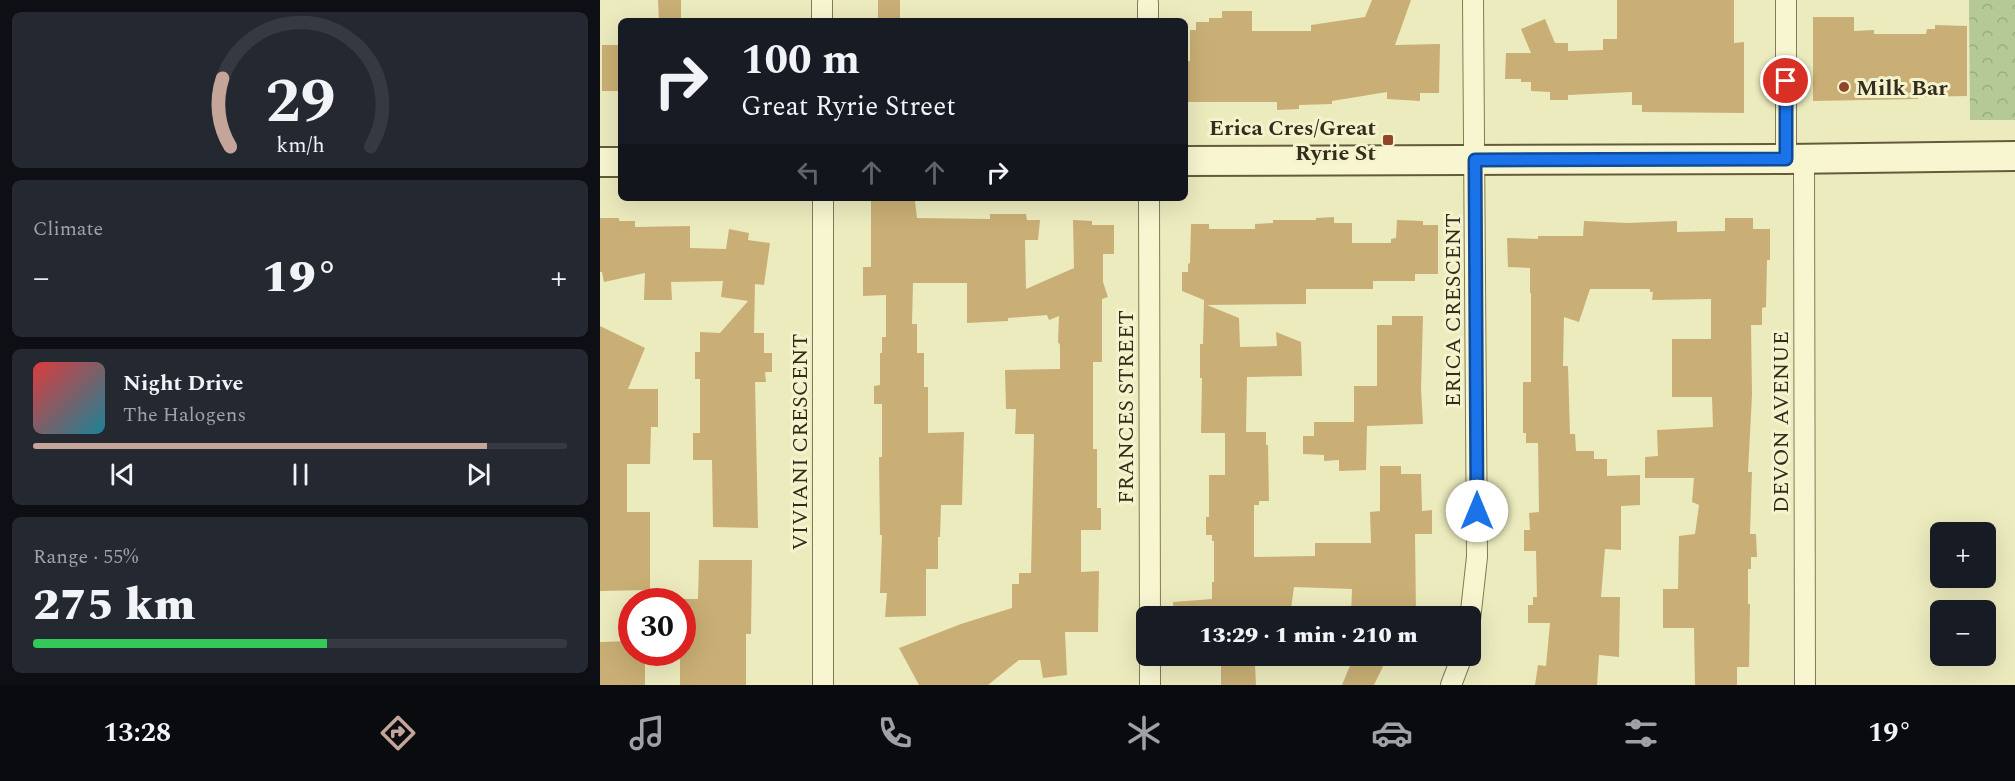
<!DOCTYPE html>
<html lang="en">
<head>
<meta charset="utf-8">
<style>
  :root { --surface:#171b24; --page:#242831; --text:#f1f3f6; --muted:#9ea1a6; --line:#363941; --accent:#c5a59a }
  body { margin:0; font-family:Spectral,serif; background:var(--page); color:var(--text); height:100vh; display:flex; flex-direction:column; font-size:22px; white-space:nowrap }
  * { box-sizing:border-box; margin:0 }
  p { font-size:20px; color:var(--muted) }
  .icon { flex:none; width:33px; height:33px; fill:none; stroke:currentColor; stroke-width:2; stroke-linecap:round; stroke-linejoin:round }
  .map { position:relative; flex:1; overflow:hidden }
  .details { display:flex; flex-direction:column; gap:12px; padding:12px; background:#0d0f14; width:600px }
  .details>* { flex:none }
  .guide { position:absolute; left:18px; top:18px; width:570px; height:183px; border-radius:9px; box-shadow:0 6px 24px #0002; background:#171b24; color:var(--text); overflow:hidden }
  .buttons { position:absolute; left:1330px; top:522px; display:grid; gap:12px }
  .buttons a { display:grid; place-items:center; width:66px; height:66px; border-radius:9px; background:var(--surface); box-shadow:0 6px 24px #0002; font-size:30px }
  .speed { position:absolute; left:18px; top:588px; display:flex; gap:12px; font-size:30px; font-weight:700; text-align:center }
  .speed>* { display:grid; place-content:center; width:78px; height:78px; border-radius:50%; background:var(--surface); box-shadow:0 6px 24px #0002; line-height:1 }
  .speed .limit { border:9px solid #d22; background:#fff; color:#111 }
  .pin { position:absolute; display:grid; place-items:center; width:51px; height:51px; color:#fff; margin:-26px; border:3px solid #fff; border-radius:50%; box-shadow:0 2px 6px #0007 }
  .me { position:absolute; width:66px; margin:-33px; rotate:0deg; stroke-linejoin:round; filter:drop-shadow(0 0 4px #0008) }
  .turn { display:flex; align-items:center; gap:21px; height:126px; padding:0 24px; font-size:27px }
  .turn .icon { width:78px; height:78px; stroke-width:2.5 }
  .turn b { display:block; font-size:42px; line-height:51px }
  .lanes { display:flex; align-items:center; height:57px; padding:0 24px; background:#0003; justify-content:center; gap:30px; direction:ltr }
  .lanes .off { opacity:.35 }
  .big { font-size:45px; font-weight:800; line-height:1.1 }
  .details .tile { flex:1; display:flex; flex-direction:column; justify-content:center; gap:9px; min-width:0; padding:0 21px; border-radius:9px; background:var(--page) }
  .details .dial { align-items:center; gap:0 }
  .dial svg { height:156px; overflow:visible; fill:none; stroke:var(--line); stroke-width:7; stroke-linecap:round; text-anchor:middle }
  .dial text { fill:var(--text); stroke:none }
  .song { display:flex; align-items:center; gap:18px }
  .cover { width:72px; height:72px; border-radius:9px; background:linear-gradient(135deg,hsl(0 70% 55%),hsl(190 70% 35%)) }
  .played { height:6px; border-radius:3px; background:linear-gradient(90deg,var(--accent) 85%,var(--line) 85%) }
  .keys { display:flex; justify-content:space-around; direction:ltr }
  .heat { display:flex; justify-content:space-between; align-items:center; font-size:33px; direction:ltr }
  .charge { height:9px; border-radius:4px; background:linear-gradient(90deg,#34c759 55%,var(--line) 0) }
  .trip { position:absolute; left:536px; top:606px; width:345px; height:60px; border-radius:9px; background:var(--surface); box-shadow:0 6px 24px #0002; font-weight:800; line-height:60px; text-align:center }
  .menu { display:flex; height:96px; justify-content:space-around; align-items:center; background:#090b0e; color:var(--muted) }
  .menu .icon { width:42px; height:42px }
  .menu .on { color:var(--accent) }
  .menu b { font-size:27px; color:var(--text) }
  main { display:flex; flex:1; min-height:0 }
  .map>svg:first-child { display:block }
  .park { fill:url(#park-crowns) }
  .building { fill:#c9af75 }
  .lines { fill:none; stroke-linecap:round; stroke-linejoin:round }
  .street-casing { stroke:#837b57; stroke-width:22 }
  .secondary-casing { stroke:#655b3b; stroke-width:32 }
  .street { stroke:#f7f6d0; stroke-width:20 }
  .secondary { stroke:#f7f6d0; stroke-width:28 }
  .route-casing { stroke:#114b97; stroke-width:15 }
  .route { stroke:#1a73e8; stroke-width:10 }
  .poi-dot { fill:#90452a; stroke:#f4f3cd; stroke-width:2 }
  .labels { text-anchor:middle; stroke-width:6; stroke-linejoin:round; paint-order:stroke }
  .poi-label { font-size:22px; font-weight:bold; fill:#332d1c; stroke:#f4f3cd; text-anchor:start }
  .street-label { font-size:22px; fill:#332d1c; stroke:#f4f3cd }
</style>
</head>
<body>
<main>
<section class="details">
<div class="tile dial"><svg viewBox="0 0 100 80">
<path d="M14 69A42 42 0 1 1 86 69"/>
<path d="M14 69A42 42 0 0 1 10 34" stroke="#c5a59a"/>
<text x="50" y="56" font-size="32" font-weight="700">29</text>
<text x="50" y="72" font-size="11">km/h</text>
</svg></div>
<div class="tile"><p>Climate</p>
<div class="heat"><a>−</a><b class="big">19°</b><a>+</a></div>
</div>
<div class="tile">
<div class="song"><i class="cover"></i><div><b>Night Drive</b><p>The Halogens</p></div></div>
<div class="played"></div>
<div class="keys"><svg class="icon" aria-label="previous" viewBox="0 0 24 24"><path d="M18 5L8 12l10 7zM5 5v14"/></svg><svg class="icon" aria-label="pause" viewBox="0 0 24 24"><path d="M8 5v14M16 5v14"/></svg><svg class="icon" aria-label="next" viewBox="0 0 24 24"><path d="M6 5l10 7-10 7zM19 5v14"/></svg></div>
</div>
<div class="tile"><p>Range · 55%</p><b class="big">275 km</b><div class="charge"></div></div>
</section>
<div class="map">
<svg width="1415" height="685" viewBox="0 0 1415 685">
  <defs>
    <pattern id="park-crowns" width="20" height="18" patternUnits="userSpaceOnUse" patternTransform="scale(1.5)"><rect width="20" height="18" fill="#b4c993"/><path d="M2 6a3 3 0 1 1 6 0M12 15a3 3 0 1 1 6 0" fill="none" stroke="#9bad7e"/></pattern>
  </defs>
  <rect width="100%" height="100%" fill="#ecebbe"/>
  <polygon class="park" points="1369,0 1415,0 1415,120 1370,120"/>
  <g class="building">
    <polygon points="58,0 81,0 81,21 59,21"/>
    <rect x="278" y="0" width="22" height="21"/>
    <polygon points="772,0 811,0 795,45 840,44 839,93 820,93 820,101 787,99 787,92 732,101 732,104 699,105 699,109 677,110 677,102 585,102 585,61 590,61 590,30 596,30 596,22 609,22 609,18 622,18 622,11 652,11 652,31 711,31 711,25 765,17"/>
    <polygon points="1017,0 1134,0 1134,43 1144,42 1144,113 1042,112 1042,105 1032,105 1032,92 968,95 968,100 950,100 950,92 931,91 931,82 921,82 921,79 905,79 906,53 931,53 921,29 945,19 955,43 968,43 968,51 1003,50 1003,39 1017,39"/>
    <polygon points="1213,17 1254,17 1254,31 1274,30 1274,34 1326,34 1327,29 1335,29 1335,25 1367,26 1367,96 1318,97 1318,99 1213,101"/>
    <rect x="2" y="45" width="19" height="46"/>
    <polygon points="271,201 315,201 317,218 390,219 390,214 426,214 427,220 440,220 438,240 425,240 426,289 474,268 473,220 492,221 492,225 514,225 514,254 503,254 503,282 508,297 502,299 502,362 493,362 493,449 497,449 497,508 501,508 501,530 481,530 481,572 499,571 498,632 465,632 467,675 443,678 440,660 419,660 388,685 319,685 299,648 361,624 412,608 412,584 419,584 419,573 431,573 434,434 415,434 416,409 406,409 405,370 460,369 460,345 458,342 459,316 449,320 447,315 408,318 408,321 367,323 367,283 313,283 312,324 317,324 317,353 324,353 324,387 328,387 328,433 364,432 362,505 341,505 340,537 338,537 338,569 326,569 326,616 285,617 287,593 280,593 282,535 280,535 279,457 282,457 282,404 274,404 274,386 280,385 280,353 282,353 282,337 286,337 286,295 263,296 263,267 271,267"/>
    <polygon points="734,217 734,223 752,223 752,243 791,243 791,239 796,238 797,220 823,221 823,225 838,225 838,274 815,274 815,281 773,281 773,289 706,289 706,304 607,305 639,318 640,347 677,346 676,332 701,342 702,376 647,377 646,432 666,432 666,445 668,445 669,501 659,501 659,505 654,505 654,557 715,556 715,543 771,543 770,512 780,511 780,466 801,466 801,474 821,474 822,511 832,510 832,534 815,534 816,616 751,616 752,589 694,587 690,616 574,616 573,602 612,599 612,582 614,582 614,541 612,541 612,535 606,535 606,517 609,517 609,475 625,475 625,433 601,433 602,378 600,378 600,344 603,344 604,300 582,291 582,272 588,272 588,264 590,263 591,224 609,224 609,229 655,229 655,224 673,223 673,220 716,220 716,218"/>
    <polygon points="0,218 19,218 19,221 35,221 35,227 90,226 90,248 126,249 129,229 149,233 148,240 170,243 164,285 155,284 154,333 164,333 164,353 172,353 172,372 165,372 166,382 155,382 158,528 113,527 112,460 93,460 93,433 100,433 100,379 95,379 95,352 100,352 100,332 120,333 148,301 121,297 123,281 71,282 72,300 44,300 45,273 4,282 2,272 0,272"/>
    <polygon points="1125,218 1153,218 1153,229 1170,229 1170,260 1167,260 1166,307 1162,308 1162,325 1151,325 1152,395 1148,472 1152,472 1150,534 1156,534 1157,557 1151,557 1151,569 1148,569 1148,604 1150,604 1149,667 1137,667 1137,685 1095,685 1094,628 1063,628 1063,589 1078,589 1079,536 1095,534 1099,505 1092,502 1094,478 1045,478 1045,457 1058,456 1057,430 1113,427 1112,397 1072,397 1072,339 1111,339 1111,299 1052,300 1053,292 1050,292 1050,289 990,289 979,322 964,317 963,366 968,366 970,434 975,434 976,451 994,451 994,459 1007,459 1007,476 1040,475 1040,505 1021,506 1021,550 1005,549 1001,597 1020,597 1019,657 999,655 997,685 935,685 938,665 946,666 950,623 928,623 928,605 933,605 933,597 937,597 936,551 924,551 924,530 930,530 929,513 939,512 938,443 926,443 926,433 923,433 923,382 931,382 931,293 930,293 930,268 908,267 907,238 938,239 938,236 983,236 984,221 1028,223 1077,221 1077,232 1125,231"/>
    <polygon points="792,316 823,316 821,389 823,424 767,426 766,470 739,471 739,460 724,461 724,455 703,454 703,436 714,436 714,422 754,422 754,386 777,386 777,325 792,325"/>
    <polygon points="0,326 45,348 28,389 58,389 58,427 51,427 50,464 27,464 27,512 50,512 50,590 0,591"/>
    <polygon points="99,560 152,560 151,634 146,634 146,685 80,685 80,652 82,652 82,599 98,599"/>
    <polygon points="32,641 32,652 45,652 45,685 0,685 0,642"/>
    <polygon points="754,656 788,656 774,685 742,685"/>
    <polygon points="621,665 655,665 656,685 621,685"/>
  </g>
  <g class="lines">
    <defs>
      <g id="street">
        <polyline points="222,0 222,21"/>
        <polyline points="1186,0 1186,159"/>
        <polyline points="548,3 548,21"/>
        <polyline points="1204,158 1205,685"/>
        <polyline points="223,198 223,685"/>
        <polyline points="549,198 550,616"/>
        <polyline points="870,620 877,557 873,0"/>
        <polyline points="550,656 550,685"/>
        <polyline points="851,685 862,656"/>
      </g>
      <g id="secondary">
        <polyline points="585,161 1186,159 1415,156"/>
        <polyline points="0,162 21,162"/>
      </g>
    </defs>
    <use href="#street" class="street-casing"/>
    <use href="#secondary" class="secondary-casing"/>
    <use href="#street" class="street"/>
    <use href="#secondary" class="secondary"/>
  </g>
  <g class="lines">
    <defs>
      <polyline id="route" points="877,511 875,160 1186,159 1186,81"/>
    </defs>
    <use href="#route" class="route-casing"/>
    <use href="#route" class="route"/>
  </g>
  <g class="poi-dot">
    <circle cx="1244" cy="87" r="6"/>
    <rect x="782" y="134" width="12" height="12" rx="3"/>
  </g>
  <g class="labels">
    <g class="poi-label">
      <text x="1256" y="95">Milk Bar</text>
      <text x="776" y="135" text-anchor="end">Erica Cres/Great<tspan x="776" dy="25">Ryrie St</tspan></text>
    </g>
    <g class="street-label">
      <text transform="translate(852 310) rotate(-90)" y="8">ERICA CRESCENT</text>
      <text transform="translate(525 407) rotate(-90)" y="8">FRANCES STREET</text>
      <text transform="translate(1180 422) rotate(-90)" y="8">DEVON AVENUE</text>
      <text transform="translate(199 442) rotate(-90)" y="8">VIVIANI CRESCENT</text>
    </g>
  </g>
</svg>
<div class="buttons">
<a>+</a>
<a>−</a>
</div>
<div class="speed"><div class="limit">30</div></div>
<div class="pin" style="left:1186px;top:81px;background:#d93025"><svg class="icon" aria-label="arrive" viewBox="0 0 24 24"><path d="M6 21V4h12l-3 4 3 4H6"/></svg></div>
<svg class="me" style="left:877px;top:511px" viewBox="-20 -20 40 40"><circle r="19" fill="#fff"/><path d="M0-13L10 11 0 6-10 11z" fill="#1a73e8"/></svg>
<div class="trip">13:29 · 1 min · 210 m</div>
<div class="guide">
<div class="turn"><svg class="icon" aria-label="right" viewBox="0 0 24 24"><path d="M7 20v-9h11M14 6l5 5-5 5"/></svg><div><b>100 m</b>Great Ryrie Street</div></div>
<div class="lanes"><svg class="icon off" aria-label="left" viewBox="0 0 24 24"><path d="M17 20v-9H6M10 6l-5 5 5 5"/></svg><svg class="icon off" aria-label="ahead" viewBox="0 0 24 24"><path d="M12 20V5M6 11l6-6 6 6"/></svg><svg class="icon off" aria-label="ahead" viewBox="0 0 24 24"><path d="M12 20V5M6 11l6-6 6 6"/></svg><svg class="icon" aria-label="right" viewBox="0 0 24 24"><path d="M7 20v-9h11M14 6l5 5-5 5"/></svg></div>
</div>
</div>
</main>
<nav class="menu">
<b>13:28</b>
<svg class="icon on" aria-label="directions" viewBox="0 0 24 24"><path d="M12 3l9 9-9 9-9-9zM9 14v-3h6M13 9l2 2-2 2"/></svg>
<svg class="icon" aria-label="music" viewBox="0 0 24 24"><path d="M9 18V5l10-2v13"/><circle cx="6" cy="18" r="3"/><circle cx="16" cy="16" r="3"/></svg>
<svg class="icon" aria-label="phone" viewBox="0 0 24 24"><path d="M5 4h4l2 5-3 2q2 4 5 5l2-3 5 2v4C11 20 4 13 5 4z"/></svg>
<svg class="icon" aria-label="climate" viewBox="0 0 24 24"><path d="M12 3v18M4 7l16 10M4 17L20 7"/></svg>
<svg class="icon" aria-label="car" viewBox="0 0 24 24"><path d="M5 17H2v-5l4-1 3-4h7l3 4 3 1v5h-3M9 17h6M6 11h13"/><circle cx="7" cy="17" r="2"/><circle cx="17" cy="17" r="2"/></svg>
<svg class="icon" aria-label="filters" viewBox="0 0 24 24"><path d="M4 7h16M4 17h16"/><circle cx="9" cy="7" r="2"/><circle cx="15" cy="17" r="2"/></svg>
<b>19°</b>
</nav>
</body>
</html>
